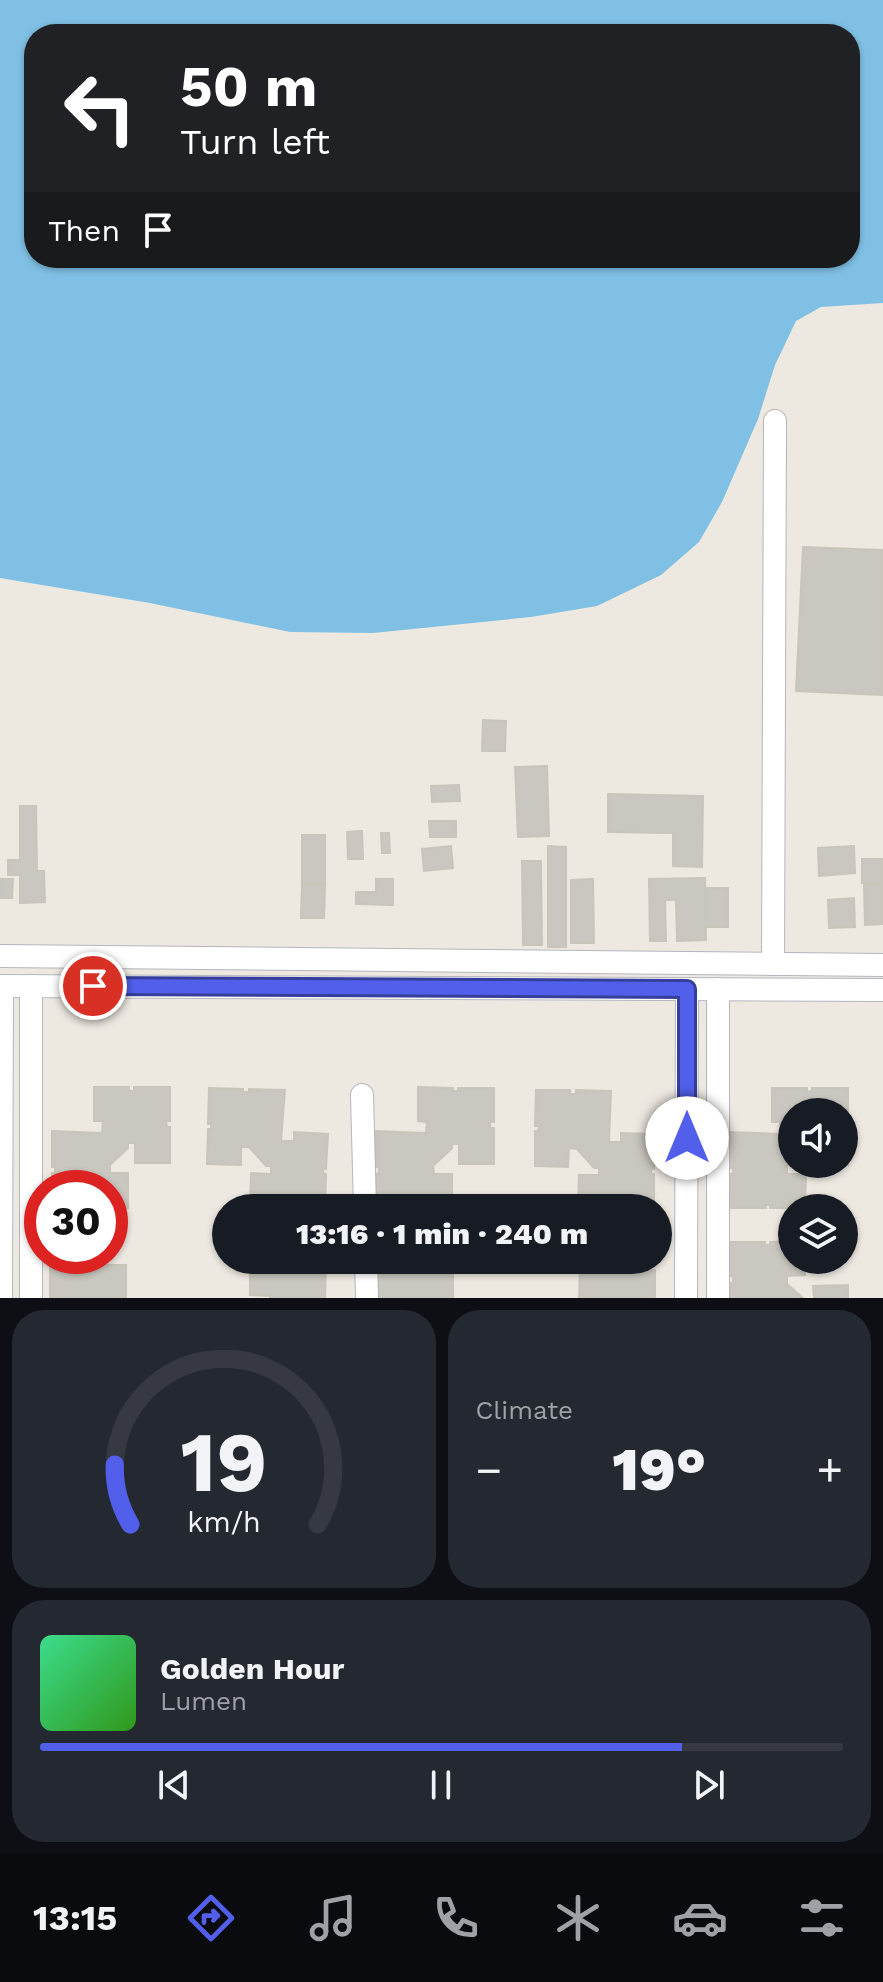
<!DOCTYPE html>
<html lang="en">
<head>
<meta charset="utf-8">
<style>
  :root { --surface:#171b24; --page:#242831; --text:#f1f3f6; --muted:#9ea1a6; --line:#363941; --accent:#515fea }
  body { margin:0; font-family:"Work Sans",sans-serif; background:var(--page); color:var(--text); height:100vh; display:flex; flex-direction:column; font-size:30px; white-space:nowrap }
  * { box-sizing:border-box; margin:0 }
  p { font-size:26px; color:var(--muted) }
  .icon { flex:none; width:44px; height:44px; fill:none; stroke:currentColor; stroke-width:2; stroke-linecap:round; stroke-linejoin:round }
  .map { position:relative; height:1298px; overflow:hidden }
  .drawer { display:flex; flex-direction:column; gap:12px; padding:12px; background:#0d0f14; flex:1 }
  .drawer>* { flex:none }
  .top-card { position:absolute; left:24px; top:24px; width:836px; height:244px; border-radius:32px; box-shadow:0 2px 6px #0004; background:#202124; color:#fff; overflow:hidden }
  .fabs { position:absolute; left:778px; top:1098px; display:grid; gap:16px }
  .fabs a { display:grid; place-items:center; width:80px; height:80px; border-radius:50%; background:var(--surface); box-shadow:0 2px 6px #0004; font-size:40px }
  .speed { position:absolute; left:24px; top:1170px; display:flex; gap:16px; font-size:40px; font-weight:700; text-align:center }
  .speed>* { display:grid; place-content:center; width:104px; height:104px; border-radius:50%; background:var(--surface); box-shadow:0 2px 6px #0004; line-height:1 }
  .speed .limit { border:12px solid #d22; background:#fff; color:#111 }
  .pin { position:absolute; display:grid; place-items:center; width:68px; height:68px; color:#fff; margin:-34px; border:4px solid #fff; border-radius:50%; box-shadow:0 2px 8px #0007 }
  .me { position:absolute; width:88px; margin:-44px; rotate:0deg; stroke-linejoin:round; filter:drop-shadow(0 0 6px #0008) }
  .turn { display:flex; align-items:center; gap:28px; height:168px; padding:0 24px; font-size:36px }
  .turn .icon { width:104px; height:104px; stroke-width:2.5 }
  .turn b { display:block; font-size:56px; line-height:68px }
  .then { display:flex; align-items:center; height:76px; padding:0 24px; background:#0003; gap:16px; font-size:30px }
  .big { font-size:60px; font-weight:800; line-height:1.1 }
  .drawer .widget { flex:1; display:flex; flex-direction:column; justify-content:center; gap:12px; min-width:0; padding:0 28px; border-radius:32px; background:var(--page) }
  .drawer .dial { align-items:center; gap:0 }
  .dial svg { height:208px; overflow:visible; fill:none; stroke:var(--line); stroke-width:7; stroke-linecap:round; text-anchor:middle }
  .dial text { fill:var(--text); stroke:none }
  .song { display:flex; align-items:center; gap:24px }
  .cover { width:96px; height:96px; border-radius:12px; background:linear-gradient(135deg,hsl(150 70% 55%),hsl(110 70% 35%)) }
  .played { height:8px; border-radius:4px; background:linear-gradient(90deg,var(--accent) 80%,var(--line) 80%) }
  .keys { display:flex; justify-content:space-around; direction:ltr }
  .heat { display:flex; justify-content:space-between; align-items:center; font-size:44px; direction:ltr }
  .drawer .tiles { flex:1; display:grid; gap:12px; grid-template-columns:1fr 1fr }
  .widget:last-child { grid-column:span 2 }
  .trip { position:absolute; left:212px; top:1194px; width:460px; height:80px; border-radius:40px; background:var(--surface); box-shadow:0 2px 6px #0004; font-weight:800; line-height:80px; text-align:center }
  .menu { display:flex; height:128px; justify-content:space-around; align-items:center; background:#090b0e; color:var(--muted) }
  .menu .icon { width:56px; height:56px }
  .menu .current { color:var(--accent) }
  .menu b { font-size:36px; color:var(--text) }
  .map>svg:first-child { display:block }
  .water { fill:#7fc0e4; fill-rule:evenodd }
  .building { fill:#c9c7bf; stroke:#c9c5ba; stroke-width:2 }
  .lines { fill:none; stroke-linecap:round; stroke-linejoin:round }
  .minor-casing { stroke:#b4b6bf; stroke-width:24 }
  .minor { stroke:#fff; stroke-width:22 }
  .route-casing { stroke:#353e98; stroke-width:20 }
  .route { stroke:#515fea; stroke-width:14 }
</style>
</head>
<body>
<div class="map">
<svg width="883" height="1298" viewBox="0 0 883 1298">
  <rect width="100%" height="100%" fill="#ede9e1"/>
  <path class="water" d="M0,0H883V303L821,307L796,321L775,365L758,419L722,502L699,542L661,575L597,606L531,617L373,633L290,632L150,603L0,578ZM34,34H850V258H34Z"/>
  <g class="building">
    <polygon points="803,547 883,550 883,695 796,691"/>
    <polygon points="483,720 506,721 505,751 482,751"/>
    <polygon points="547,766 549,836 518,837 515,767"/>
    <polygon points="459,785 460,801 432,802 431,786"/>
    <polygon points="608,794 703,796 702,867 673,866 673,833 608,832"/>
    <polygon points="20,806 36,806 37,871 44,871 45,902 20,903 20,875 8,875 8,860 20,860"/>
    <polygon points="429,821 456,821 456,837 430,837"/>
    <polygon points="362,831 363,859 348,859 347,832"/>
    <polygon points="381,833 389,833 390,853 382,853"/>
    <rect x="302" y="835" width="23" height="48"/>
    <polygon points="451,846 453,868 424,871 422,849"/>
    <polygon points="548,846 566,847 566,947 548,947"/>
    <polygon points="854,846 855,873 819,876 818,848"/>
    <rect x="862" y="859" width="21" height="24"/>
    <polygon points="522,861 541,861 542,945 523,945"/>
    <polygon points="705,878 706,940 677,941 676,900 665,900 666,941 650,941 649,879"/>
    <polygon points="0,879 13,879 12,898 0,898"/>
    <polygon points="376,879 393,879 393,905 356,904 356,892 376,892"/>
    <polygon points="593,879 594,943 571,943 571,880"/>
    <polygon points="302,884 325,885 324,918 301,918"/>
    <polygon points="864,885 883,885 883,924 865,925"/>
    <rect x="705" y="888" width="23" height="39"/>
    <polygon points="854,898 855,927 829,928 828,900"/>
    <polygon points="94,1087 129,1087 129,1091 134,1091 134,1087 170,1087 170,1121 166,1121 167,1127 170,1127 170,1163 135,1163 135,1143 128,1143 128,1148 110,1165 110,1173 128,1173 128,1208 110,1208 110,1188 52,1188 52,1173 55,1173 55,1167 52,1167 52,1131 102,1133 103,1121 94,1121"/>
    <polygon points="418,1087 453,1088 453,1091 458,1091 458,1088 494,1088 494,1122 490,1122 490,1128 494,1128 494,1164 459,1164 459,1144 452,1144 452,1148 433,1166 434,1174 452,1174 452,1208 416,1208 416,1204 412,1204 412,1208 376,1208 376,1174 379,1173 379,1167 376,1167 376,1131 426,1133 427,1122 418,1121"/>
    <polygon points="209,1088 243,1089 243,1092 249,1092 249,1089 285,1090 281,1141 294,1141 294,1132 328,1134 326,1169 323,1169 323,1173 326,1174 325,1208 292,1208 291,1205 286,1205 285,1208 250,1208 251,1173 271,1174 271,1166 266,1166 249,1147 241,1147 241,1165 207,1164 208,1129 211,1129 211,1124 208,1124"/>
    <polygon points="772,1088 807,1088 807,1092 812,1091 812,1088 848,1088 848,1122 845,1122 844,1128 848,1129 848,1165 813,1164 844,1164 844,1112 792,1112 792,1162 787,1166 787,1174 806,1174 805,1208 770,1208 770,1205 765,1205 766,1208 729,1208 730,1174 733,1174 733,1168 729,1168 730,1132 780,1134 780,1122 772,1122"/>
    <polygon points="536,1090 570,1090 570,1094 576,1094 576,1090 611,1091 609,1142 621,1142 621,1133 655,1134 654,1169 651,1169 651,1174 654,1174 654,1208 620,1208 620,1206 614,1206 614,1208 578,1208 579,1175 599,1175 599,1168 594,1168 577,1149 569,1148 568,1167 535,1166 535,1131 538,1131 539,1126 535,1126"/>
    <polygon points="792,1241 792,1260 805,1260 805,1275 787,1276 787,1284 803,1298 730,1298 729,1283 733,1283 733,1276 729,1276 729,1242 765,1242 765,1245 770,1245 770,1242"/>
    <polygon points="250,1261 286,1262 286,1265 292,1265 292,1262 326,1262 325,1298 270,1298 270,1296 250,1295"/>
    <polygon points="50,1265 86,1265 86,1269 91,1269 91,1265 126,1265 126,1298 50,1298"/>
    <polygon points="580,1268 615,1269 615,1273 621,1273 622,1270 655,1270 655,1298 579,1298"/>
    <polygon points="413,1271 413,1274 418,1274 417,1271 453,1271 453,1298 377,1298 377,1272"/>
    <polygon points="848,1285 848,1298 814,1298 813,1286"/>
  </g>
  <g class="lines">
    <defs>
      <g id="minor">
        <polyline points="0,956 883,965"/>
        <polyline points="773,964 775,421"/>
        <polyline points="0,986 883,990"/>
        <polyline points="362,1095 365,1208"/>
        <polyline points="366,1260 367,1298"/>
        <polyline points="1,1298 2,986"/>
        <polyline points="31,1298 31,986"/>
        <polyline points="686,1298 687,989"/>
        <polyline points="718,1298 718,989"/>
      </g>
    </defs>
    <use href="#minor" class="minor-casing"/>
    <use href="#minor" class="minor"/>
  </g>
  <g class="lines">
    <defs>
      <polyline id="route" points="93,986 687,989 687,1138"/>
    </defs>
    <use href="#route" class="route-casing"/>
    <use href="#route" class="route"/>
  </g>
</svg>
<div class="fabs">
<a><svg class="icon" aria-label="sound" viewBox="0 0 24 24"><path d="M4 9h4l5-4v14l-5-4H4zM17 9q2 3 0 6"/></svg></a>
<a><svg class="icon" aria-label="layers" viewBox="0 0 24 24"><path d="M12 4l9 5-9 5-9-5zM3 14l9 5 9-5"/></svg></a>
</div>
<div class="speed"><div class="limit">30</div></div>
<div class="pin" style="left:93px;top:986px;background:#d93025"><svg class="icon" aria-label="arrive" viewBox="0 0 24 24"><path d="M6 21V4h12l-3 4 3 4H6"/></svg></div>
<svg class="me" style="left:687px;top:1138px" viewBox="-20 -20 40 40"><circle r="19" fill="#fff"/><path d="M0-13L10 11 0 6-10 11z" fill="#515fea"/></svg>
<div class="trip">13:16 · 1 min · 240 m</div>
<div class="top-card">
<div class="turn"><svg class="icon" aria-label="left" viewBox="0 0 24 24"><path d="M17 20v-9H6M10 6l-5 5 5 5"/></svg><div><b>50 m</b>Turn left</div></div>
<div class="then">Then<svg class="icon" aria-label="arrive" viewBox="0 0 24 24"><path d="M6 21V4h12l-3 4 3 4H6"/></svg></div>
</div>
</div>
<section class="drawer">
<div class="tiles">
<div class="widget dial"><svg viewBox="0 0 100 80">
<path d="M14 69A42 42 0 1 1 86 69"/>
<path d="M14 69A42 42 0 0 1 8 46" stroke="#515fea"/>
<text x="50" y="56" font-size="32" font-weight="700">19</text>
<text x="50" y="72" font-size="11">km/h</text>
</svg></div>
<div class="widget"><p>Climate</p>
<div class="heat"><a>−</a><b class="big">19°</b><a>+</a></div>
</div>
<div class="widget">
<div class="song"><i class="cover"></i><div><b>Golden Hour</b><p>Lumen</p></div></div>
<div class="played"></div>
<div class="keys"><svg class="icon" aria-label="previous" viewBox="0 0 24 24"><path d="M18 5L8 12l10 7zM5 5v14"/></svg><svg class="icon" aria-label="pause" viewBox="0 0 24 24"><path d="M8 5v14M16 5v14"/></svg><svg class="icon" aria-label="next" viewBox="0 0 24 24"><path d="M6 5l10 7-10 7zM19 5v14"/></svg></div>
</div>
</div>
</section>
<nav class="menu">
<b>13:15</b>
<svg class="icon current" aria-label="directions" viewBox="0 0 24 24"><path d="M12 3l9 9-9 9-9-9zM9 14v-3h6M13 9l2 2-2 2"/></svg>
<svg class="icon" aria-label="music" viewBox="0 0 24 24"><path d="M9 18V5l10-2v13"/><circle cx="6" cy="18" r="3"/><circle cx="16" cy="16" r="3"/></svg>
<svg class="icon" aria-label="phone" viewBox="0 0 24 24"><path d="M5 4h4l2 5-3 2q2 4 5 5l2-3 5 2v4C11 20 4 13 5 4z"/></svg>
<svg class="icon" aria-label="climate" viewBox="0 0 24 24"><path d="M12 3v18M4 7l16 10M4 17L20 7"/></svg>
<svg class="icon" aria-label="car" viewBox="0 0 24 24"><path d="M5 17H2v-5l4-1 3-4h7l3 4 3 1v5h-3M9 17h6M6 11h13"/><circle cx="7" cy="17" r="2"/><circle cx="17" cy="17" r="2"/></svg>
<svg class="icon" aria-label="filters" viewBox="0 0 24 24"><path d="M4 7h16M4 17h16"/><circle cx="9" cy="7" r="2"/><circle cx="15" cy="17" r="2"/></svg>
</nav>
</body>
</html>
